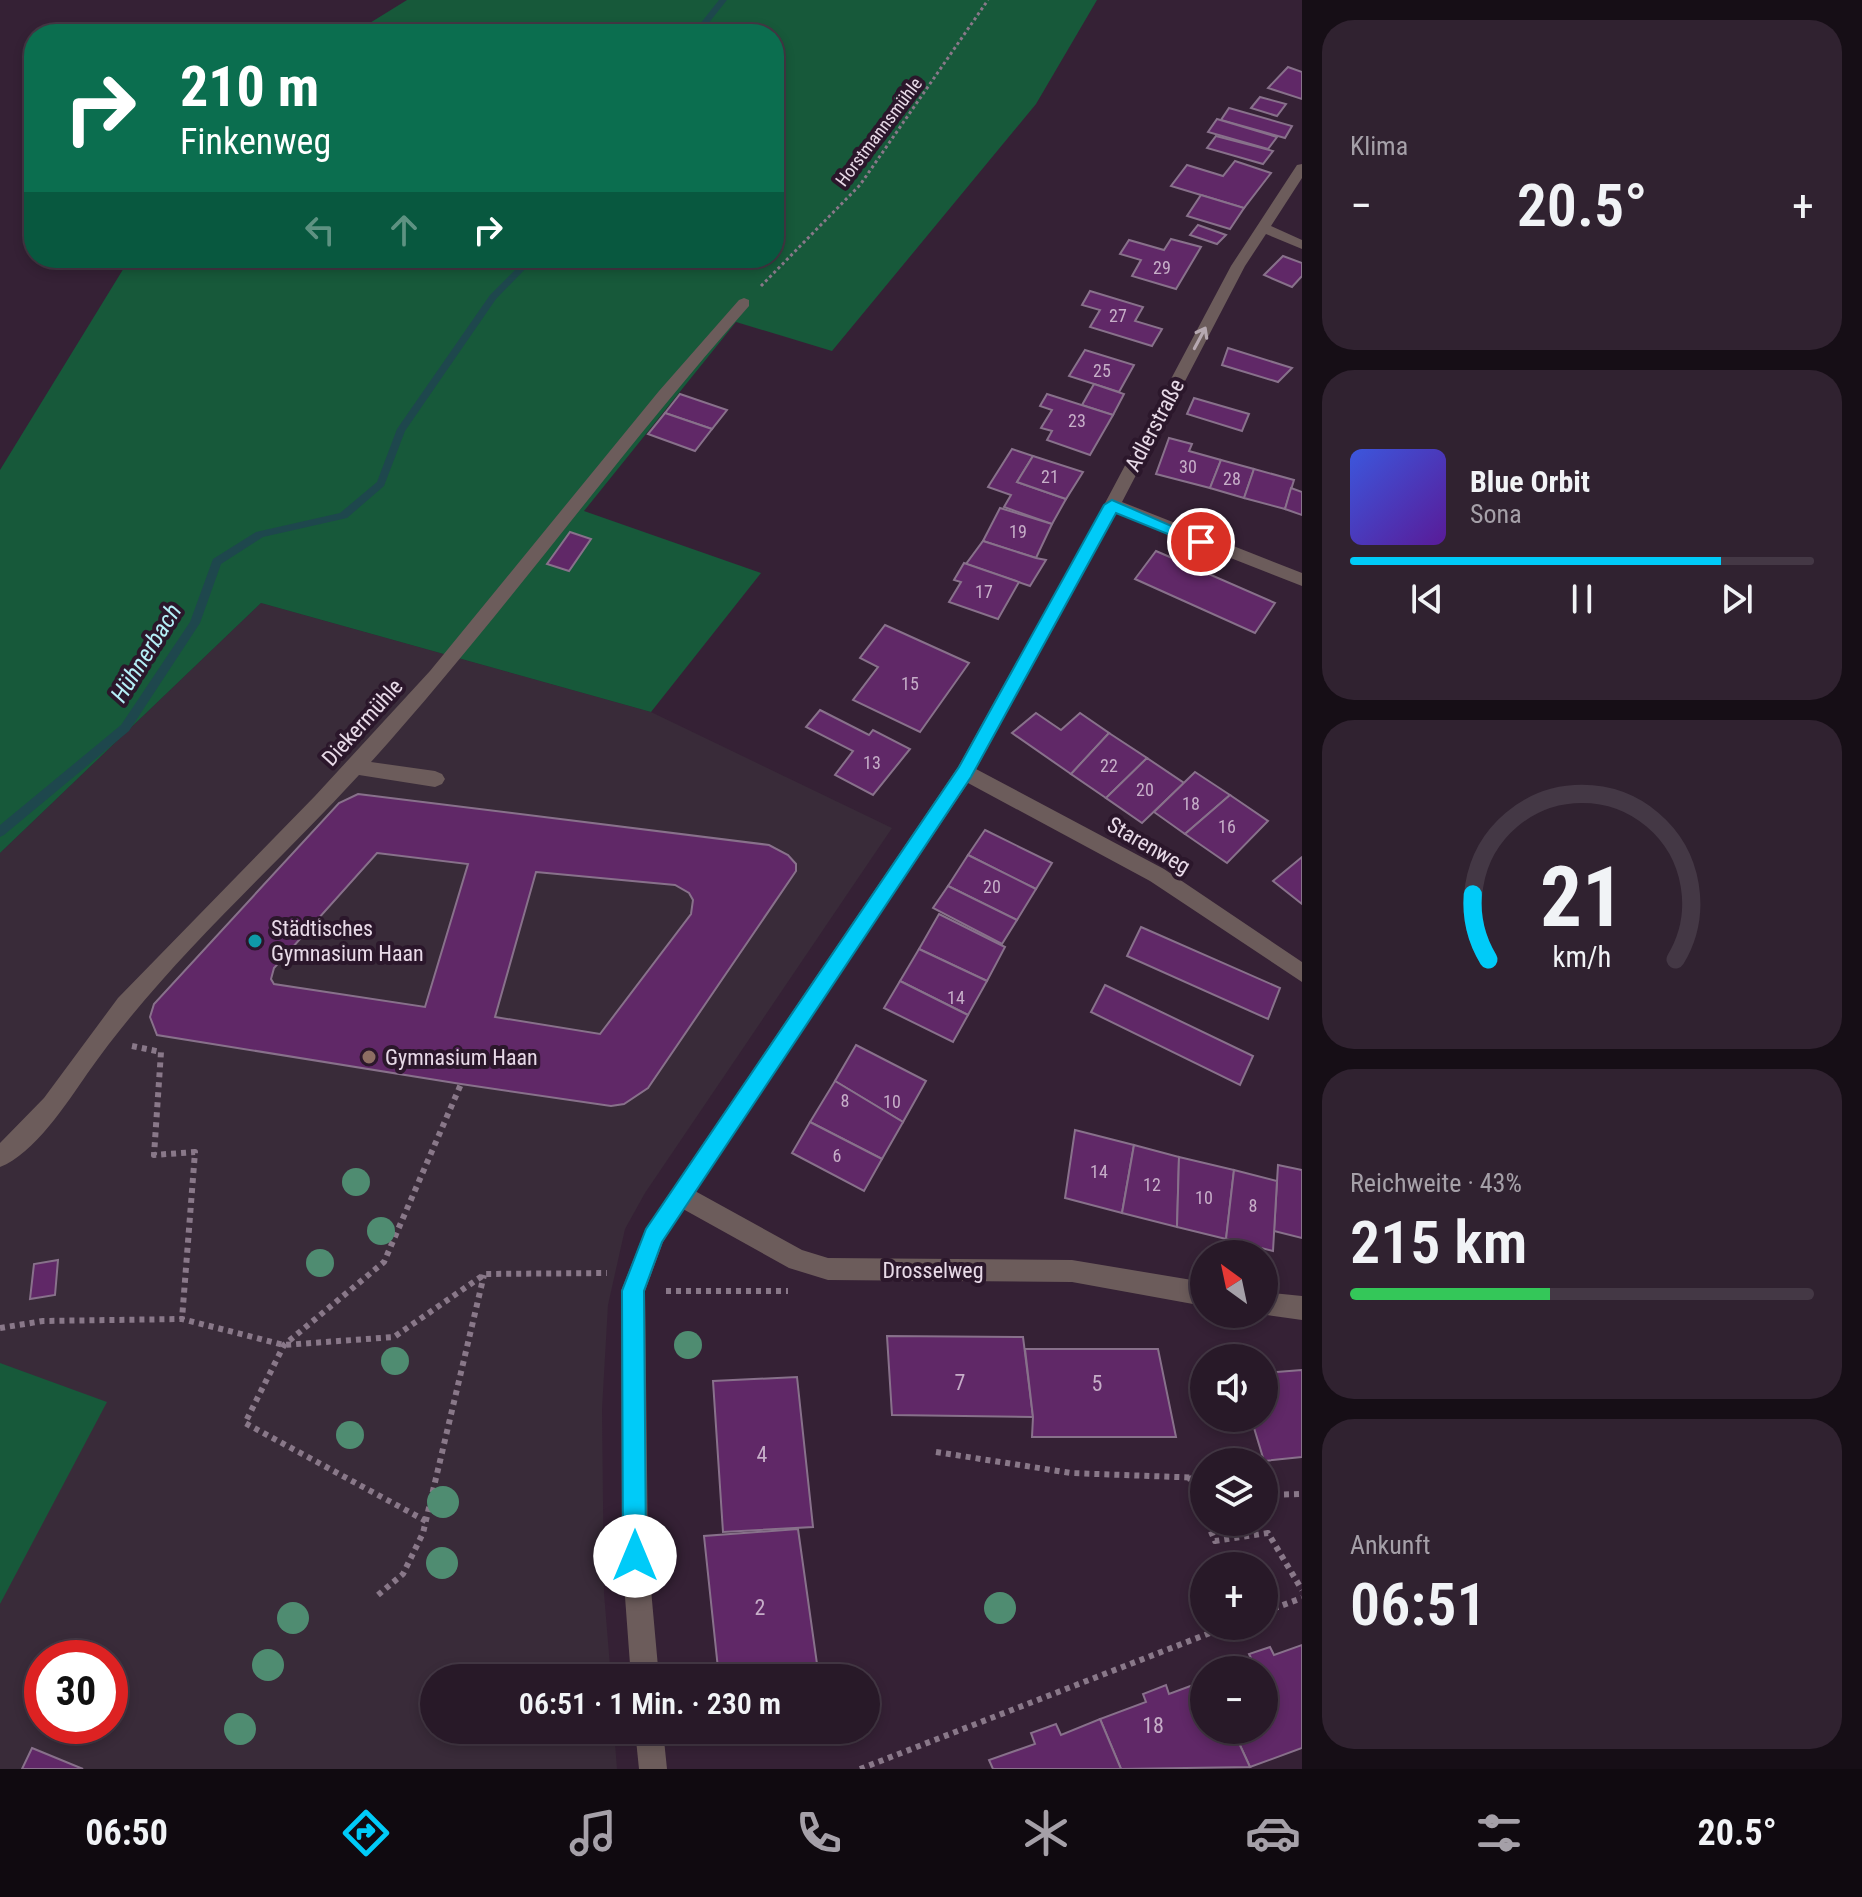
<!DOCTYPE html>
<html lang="de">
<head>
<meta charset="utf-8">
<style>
  :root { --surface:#281928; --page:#302230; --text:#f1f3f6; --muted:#a5a0a8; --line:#443845; --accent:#00cbf8 }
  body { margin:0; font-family:"Roboto Condensed",sans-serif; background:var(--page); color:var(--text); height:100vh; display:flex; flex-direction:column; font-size:30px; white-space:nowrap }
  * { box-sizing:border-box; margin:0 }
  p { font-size:26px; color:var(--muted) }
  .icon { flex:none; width:44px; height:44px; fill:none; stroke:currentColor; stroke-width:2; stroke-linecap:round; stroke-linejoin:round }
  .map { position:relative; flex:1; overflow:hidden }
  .panel { display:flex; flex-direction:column; gap:20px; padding:20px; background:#160e16; width:560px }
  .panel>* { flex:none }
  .hud { position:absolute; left:24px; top:24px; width:760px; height:244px; border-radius:32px; box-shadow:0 4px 12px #0003,0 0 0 2px var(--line); background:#0b6e4f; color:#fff; overflow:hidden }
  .needle { width:52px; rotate:327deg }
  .fabs { position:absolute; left:1190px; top:1240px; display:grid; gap:16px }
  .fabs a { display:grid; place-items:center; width:88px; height:88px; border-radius:50%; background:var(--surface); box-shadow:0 4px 12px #0003,0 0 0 2px var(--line); font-size:40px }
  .speed { position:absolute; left:24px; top:1640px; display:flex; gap:16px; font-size:40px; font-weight:700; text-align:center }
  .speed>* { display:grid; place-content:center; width:104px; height:104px; border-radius:50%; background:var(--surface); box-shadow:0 4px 12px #0003,0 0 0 2px var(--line); line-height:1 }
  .speed .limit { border:12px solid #d22; background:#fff; color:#111 }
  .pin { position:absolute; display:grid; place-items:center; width:68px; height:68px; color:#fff; margin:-34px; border:4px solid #fff; border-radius:50%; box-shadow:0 2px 8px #0007 }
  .me { position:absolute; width:88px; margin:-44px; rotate:0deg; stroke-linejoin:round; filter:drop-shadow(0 0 6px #0008) }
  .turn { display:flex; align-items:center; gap:28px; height:168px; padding:0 24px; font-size:36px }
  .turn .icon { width:104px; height:104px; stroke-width:2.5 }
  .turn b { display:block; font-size:56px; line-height:68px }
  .lanes { display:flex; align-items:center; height:76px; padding:0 24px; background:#0003; justify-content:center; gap:40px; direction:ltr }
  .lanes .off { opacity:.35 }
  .big { font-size:60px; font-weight:600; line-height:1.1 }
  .panel .card { flex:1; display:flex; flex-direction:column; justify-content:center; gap:12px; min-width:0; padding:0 28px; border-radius:32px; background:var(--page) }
  .panel .dial { align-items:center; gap:0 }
  .dial svg { height:208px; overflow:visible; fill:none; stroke:var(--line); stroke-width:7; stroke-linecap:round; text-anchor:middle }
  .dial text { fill:var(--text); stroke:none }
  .song { display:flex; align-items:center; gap:24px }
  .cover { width:96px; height:96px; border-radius:12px; background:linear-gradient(135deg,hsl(230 70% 55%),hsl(270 70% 35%)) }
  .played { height:8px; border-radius:4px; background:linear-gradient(90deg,var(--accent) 80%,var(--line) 80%) }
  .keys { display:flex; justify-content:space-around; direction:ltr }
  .heat { display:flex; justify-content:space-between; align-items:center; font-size:44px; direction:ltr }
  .charge { height:12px; border-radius:6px; background:linear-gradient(90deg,#34c759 43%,var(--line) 0) }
  .trip { position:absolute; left:420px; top:1664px; width:460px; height:80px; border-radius:40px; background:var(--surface); box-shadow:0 4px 12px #0003,0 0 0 2px var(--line); font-weight:600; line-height:80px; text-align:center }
  .dock { display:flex; height:128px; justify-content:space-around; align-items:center; background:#100a10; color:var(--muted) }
  .dock .icon { width:56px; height:56px }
  .dock .active { color:var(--accent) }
  .dock b { font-size:36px; color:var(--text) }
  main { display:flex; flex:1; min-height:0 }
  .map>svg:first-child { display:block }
  .education { fill:#392b39; fill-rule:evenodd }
  .green { fill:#17593a }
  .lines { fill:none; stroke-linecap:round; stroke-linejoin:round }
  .stream { fill:#1e474d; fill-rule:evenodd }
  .building { fill:#602867; stroke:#88718b; stroke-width:2; fill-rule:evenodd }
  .path-far1 { stroke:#897889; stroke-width:3; stroke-dasharray:3 3; stroke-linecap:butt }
  .path { stroke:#897889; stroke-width:6; stroke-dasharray:5 5; stroke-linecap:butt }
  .minor { fill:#6c5c5b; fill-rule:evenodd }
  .tree { fill:#4f8c71 }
  .oneway { stroke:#b6a8b0 }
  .route { fill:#00cbf8; stroke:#0084a1; stroke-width:2 }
  .culture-dot { fill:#0f9aa8; stroke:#2b172b; stroke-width:3 }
  .education-dot { fill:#8d6e63; stroke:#2b172b; stroke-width:3 }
  .labels { text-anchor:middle; stroke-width:8; stroke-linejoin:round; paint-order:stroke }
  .far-street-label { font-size:18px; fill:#e8dae8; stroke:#2b172b }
  .number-label { font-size:18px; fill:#c6aec8 }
  .street-label { font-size:22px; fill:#e8dae8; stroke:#2b172b }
  .poi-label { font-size:22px; fill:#e8dae8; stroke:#2b172b; text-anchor:start }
  .near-number-label { font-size:22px; fill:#c6aec8 }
  .water-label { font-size:24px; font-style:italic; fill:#b5eff7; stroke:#2b172b }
</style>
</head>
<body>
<main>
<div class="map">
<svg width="1302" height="1769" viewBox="0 0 1302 1769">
  <rect width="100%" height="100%" fill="#352135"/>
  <path class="education" d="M261,603L651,712L892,828L645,1193L625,1229L608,1305L602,1409L604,1593L611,1678H434V1730H614L617,1769H0V853ZM42,1658H110V1726H42Z"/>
  <g class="green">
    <polygon points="407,0 1097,0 1036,104 832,351 736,322 584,511 761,573 651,712 261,603 0,853 0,470 130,258 774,258 774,34 352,34"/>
    <polygon points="0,1363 107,1402 0,1604"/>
  </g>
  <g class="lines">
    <g class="stream">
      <polygon points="719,0 727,0 700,34 692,34"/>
      <polygon points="523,258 531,258 530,264 496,299 405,431 384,486 347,518 263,537 221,564 200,623 129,731 4,835 0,837 0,825 121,725 190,622 213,559 256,532 340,513 377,482 397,429 490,295 522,263"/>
    </g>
  </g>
  <g class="building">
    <polygon points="1288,67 1302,72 1302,99 1268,88"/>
    <polygon points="1260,97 1286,104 1277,116 1251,108"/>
    <polygon points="1229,108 1292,126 1285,138 1221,120"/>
    <polygon points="1217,119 1277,137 1268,149 1208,132"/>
    <polygon points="1216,136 1273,151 1263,164 1207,148"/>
    <polygon points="1235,161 1271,173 1244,208 1171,186 1187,165 1223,176"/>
    <polygon points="1201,195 1244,208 1230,229 1187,216"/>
    <polygon points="1198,225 1226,235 1217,244 1190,235"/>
    <polygon points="1171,239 1201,247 1176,289 1132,276 1141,260 1120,254 1129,240 1164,250"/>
    <polygon points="1283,256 1302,263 1302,276 1292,287 1264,275"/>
    <polygon points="1090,291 1143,307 1135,321 1162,329 1152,346 1090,327 1100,310 1082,305"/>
    <polygon points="1228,348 1292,368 1278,382 1222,365"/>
    <polygon points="1085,350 1134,365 1119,392 1069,376"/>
    <polygon points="1094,384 1124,394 1113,415 1082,405"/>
    <polygon points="680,394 727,410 712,429 665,413"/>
    <polygon points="1047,394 1113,415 1090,455 1047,440 1052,431 1041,428 1052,410 1040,406"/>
    <polygon points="1194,398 1249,414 1242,431 1187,414"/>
    <polygon points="665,413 712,429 695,451 648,434"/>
    <polygon points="1169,438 1192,444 1189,451 1221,460 1210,488 1156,474"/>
    <polygon points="1012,449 1033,456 1017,482 1066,499 1052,524 1004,507 1011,495 988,487"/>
    <polygon points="1033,456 1083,472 1066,499 1017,482"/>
    <polygon points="1221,460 1254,469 1244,498 1210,488"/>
    <polygon points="1254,469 1294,480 1285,509 1244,498"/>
    <polygon points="1291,488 1302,492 1302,515 1285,509"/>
    <polygon points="1000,508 1052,524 1036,558 983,541"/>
    <polygon points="570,532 591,539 569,571 547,564"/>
    <polygon points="983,541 1036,558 1046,560 1030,586 966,564"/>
    <polygon points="1156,551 1275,603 1255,633 1135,579"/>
    <polygon points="964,563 1019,582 998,619 949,602 961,582 954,580"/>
    <polygon points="885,625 969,663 920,732 853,700 878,667 860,658"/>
    <polygon points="820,710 869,735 873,730 910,749 873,795 835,775 853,751 806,727"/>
    <polygon points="1036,713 1061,730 1080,713 1109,733 1071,774 1012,733"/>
    <polygon points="1109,733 1147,758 1106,798 1071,774"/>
    <polygon points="1147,758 1184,783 1142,823 1106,798"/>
    <polygon points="1195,772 1230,795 1185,834 1154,812"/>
    <path d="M358,794L769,845L788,855L796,864V871L648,1088L624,1104L611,1106L461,1084L157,1035L150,1017L154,1004L339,803ZM377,853L468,864L425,1007L274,984L271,979L274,968ZM536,872L675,885L689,893L693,900L691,914L600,1034L495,1017Z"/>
    <polygon points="1230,795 1268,821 1227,863 1185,834"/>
    <polygon points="985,830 1052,863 1036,889 968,855"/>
    <polygon points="968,855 1036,889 1017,920 948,886"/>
    <polygon points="1302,857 1302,904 1273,881"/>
    <polygon points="948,886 1017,920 1002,944 933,908"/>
    <polygon points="939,914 1005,947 987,981 919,949"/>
    <polygon points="1141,927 1280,988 1268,1019 1127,956"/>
    <polygon points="919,949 987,981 968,1015 900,981"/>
    <polygon points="900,981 968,1015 953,1042 884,1008"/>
    <polygon points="1105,985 1253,1056 1240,1085 1091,1012"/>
    <polygon points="856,1045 926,1081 903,1122 835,1081"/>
    <polygon points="835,1081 903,1122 882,1159 810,1122"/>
    <polygon points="810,1122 882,1159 864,1191 792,1153"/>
    <polygon points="1075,1130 1134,1145 1122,1213 1065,1198"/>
    <polygon points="1134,1145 1179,1157 1177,1227 1122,1213"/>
    <polygon points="1179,1157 1234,1170 1226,1239 1177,1227"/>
    <polygon points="1278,1165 1302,1170 1302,1238 1274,1231"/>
    <polygon points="1234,1170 1277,1181 1273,1251 1226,1239"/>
    <polygon points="58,1260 55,1295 30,1299 34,1264"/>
    <polygon points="887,1336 1023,1337 1033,1417 892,1415"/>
    <polygon points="1025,1349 1158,1349 1176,1437 1032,1437 1033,1417"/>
    <polygon points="1302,1370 1302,1457 1264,1461 1251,1418 1264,1418 1264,1373"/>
    <polygon points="797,1377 813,1527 723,1532 713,1381"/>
    <polygon points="798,1529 819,1678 719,1678 704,1536"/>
    <polygon points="1302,1645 1302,1748 1250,1767 1233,1730 1264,1730 1264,1670 1233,1670 1253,1662 1249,1654 1270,1647 1274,1655"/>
    <polygon points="1204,1681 1204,1730 1233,1730 1250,1767 1121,1769 1100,1719 1146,1702 1143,1694 1166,1685 1169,1694"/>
    <polygon points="1100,1719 1121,1769 993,1769 989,1760 1035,1744 1031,1733 1056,1724 1061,1735"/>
    <polygon points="32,1748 83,1769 22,1769"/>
  </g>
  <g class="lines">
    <polyline class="path-far1" points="761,286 860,185 988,0"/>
    <g class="path">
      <polyline points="132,1046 161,1052 154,1155 195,1152 182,1319"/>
      <polyline points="666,1291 788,1291"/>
      <polyline points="0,1328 43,1321 182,1319 284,1345 394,1337 485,1274 607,1273"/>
      <polyline points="936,1452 1071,1473 1204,1478"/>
      <polyline points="1189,1476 1204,1515"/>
      <polyline points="1264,1495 1302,1494"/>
      <polyline points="426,1521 245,1423 284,1345 384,1262 461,1084"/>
      <polyline points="1207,1522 1215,1541 1268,1533 1302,1590"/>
      <polyline points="378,1595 403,1574 423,1533 484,1275"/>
      <polyline points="1264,1612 1302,1598"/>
      <polyline points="860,1769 1228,1626"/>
    </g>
    <g class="minor">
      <polygon points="1302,164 1302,178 1271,226 1302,240 1302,249 1266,234 1245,266 1122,502 1302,573 1302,586 1116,513 976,769 1164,869 1302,962 1302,982 1150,881 968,783 695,1191 802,1250 828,1258 1072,1260 1204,1282 1204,1306 1072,1282 828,1280 789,1268 683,1209 663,1242 645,1291 648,1556 659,1678 631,1678 622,1556 621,1291 646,1228 958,767 1104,505 1231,266 1297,165"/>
      <path d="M744,298L749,300V306C618,454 503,615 371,762L435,771L442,774L445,779L442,784L435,787L359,775C268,874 164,964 87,1074C67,1103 34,1154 0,1167V1143L44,1098L118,998L315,796L430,671L659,391L739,300Z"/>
      <polygon points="1264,1292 1302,1296 1302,1320 1260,1314 1264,1314"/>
      <polygon points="635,1730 663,1730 667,1769 639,1769"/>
    </g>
  </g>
  <g class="tree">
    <circle cx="356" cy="1182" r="14"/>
    <circle cx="381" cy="1231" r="14"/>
    <circle cx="320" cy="1263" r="14"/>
    <circle cx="688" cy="1345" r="14"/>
    <circle cx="395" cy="1361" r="14"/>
    <circle cx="350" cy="1435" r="14"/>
    <circle cx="443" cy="1502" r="16"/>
    <circle cx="442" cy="1563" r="16"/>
    <circle cx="1000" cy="1608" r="16"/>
    <circle cx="293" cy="1618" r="16"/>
    <circle cx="268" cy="1665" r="16"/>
    <circle cx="240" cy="1729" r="16"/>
  </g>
  <defs><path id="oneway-shaft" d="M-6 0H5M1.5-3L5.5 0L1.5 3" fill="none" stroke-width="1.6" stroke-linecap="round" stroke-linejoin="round" transform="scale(2)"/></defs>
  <use class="oneway" href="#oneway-shaft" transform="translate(1200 338) rotate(-62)"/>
  <polygon class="route" points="1112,500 1208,542 1206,545 1195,545 1116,513 971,777 662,1242 644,1291 646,1556 643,1565 635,1568 626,1565 623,1556 622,1291 646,1229 959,767 1104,505"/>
  <circle class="culture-dot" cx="255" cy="941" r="8"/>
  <circle class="education-dot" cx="369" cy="1057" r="8"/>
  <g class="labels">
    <g class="far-street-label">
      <text transform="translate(879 132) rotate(-53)" y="6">Horstmannsmühle</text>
    </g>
    <g class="number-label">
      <text x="1162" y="274">29</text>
      <text x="1118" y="322">27</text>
      <text x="1102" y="377">25</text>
      <text x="1077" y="427">23</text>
      <text x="1188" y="473">30</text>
      <text x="1050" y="483">21</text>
      <text x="1232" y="485">28</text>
      <text x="1018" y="538">19</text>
      <text x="984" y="598">17</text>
      <text x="910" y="690">15</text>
      <text x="872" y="769">13</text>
      <text x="1109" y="772">22</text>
      <text x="1145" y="796">20</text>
      <text x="1191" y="810">18</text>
      <text x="1227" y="833">16</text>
      <text x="992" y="893">20</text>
      <text x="956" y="1004">14</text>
      <text x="845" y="1107">8</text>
      <text x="892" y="1108">10</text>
      <text x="837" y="1162">6</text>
      <text x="1099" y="1178">14</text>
      <text x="1152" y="1191">12</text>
      <text x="1204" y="1204">10</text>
      <text x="1253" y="1212">8</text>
    </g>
    <g class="street-label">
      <text transform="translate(1154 425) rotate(-62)" y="8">Adlerstraße</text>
      <text transform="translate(362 722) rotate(-48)" y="8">Diekermühle</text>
      <text transform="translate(1149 845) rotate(30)" y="8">Starenweg</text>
      <text x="933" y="1278">Drosselweg</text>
    </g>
    <g class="poi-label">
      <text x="271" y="936">Städtisches<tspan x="271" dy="25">Gymnasium Haan</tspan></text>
      <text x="385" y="1065">Gymnasium Haan</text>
    </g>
    <g class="near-number-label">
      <text x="960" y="1390">7</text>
      <text x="1097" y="1391">5</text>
      <text x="762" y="1462">4</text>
      <text x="760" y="1615">2</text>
      <text x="1153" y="1733">18</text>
    </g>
    <g class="water-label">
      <text transform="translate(146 653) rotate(-58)" y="8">Hühnerbach</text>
    </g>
  </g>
</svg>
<div class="fabs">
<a><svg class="needle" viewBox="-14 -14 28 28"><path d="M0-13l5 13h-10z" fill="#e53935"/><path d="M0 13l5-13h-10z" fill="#a5a0a8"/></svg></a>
<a><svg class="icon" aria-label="sound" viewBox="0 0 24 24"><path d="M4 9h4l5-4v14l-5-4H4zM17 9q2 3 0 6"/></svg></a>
<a><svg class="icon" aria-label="layers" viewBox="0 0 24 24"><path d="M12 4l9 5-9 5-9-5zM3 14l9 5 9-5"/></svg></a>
<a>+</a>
<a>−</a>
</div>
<div class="speed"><div class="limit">30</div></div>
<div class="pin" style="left:1201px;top:542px;background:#d93025"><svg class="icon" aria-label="arrive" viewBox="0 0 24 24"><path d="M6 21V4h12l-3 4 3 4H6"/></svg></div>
<svg class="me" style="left:635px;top:1556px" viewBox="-20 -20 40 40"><circle r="19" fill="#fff"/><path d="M0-13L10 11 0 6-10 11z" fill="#00cbf8"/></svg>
<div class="trip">06:51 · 1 Min. · 230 m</div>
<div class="hud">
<div class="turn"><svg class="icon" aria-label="right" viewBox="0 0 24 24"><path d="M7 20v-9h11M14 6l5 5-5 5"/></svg><div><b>210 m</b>Finkenweg</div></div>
<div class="lanes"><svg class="icon off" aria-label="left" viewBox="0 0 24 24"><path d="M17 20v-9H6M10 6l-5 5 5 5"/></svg><svg class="icon off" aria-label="ahead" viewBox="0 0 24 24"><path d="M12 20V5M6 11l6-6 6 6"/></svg><svg class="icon" aria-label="right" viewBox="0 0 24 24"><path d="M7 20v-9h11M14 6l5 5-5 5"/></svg></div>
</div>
</div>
<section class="panel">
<div class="card"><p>Klima</p>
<div class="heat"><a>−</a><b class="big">20.5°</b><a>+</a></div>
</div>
<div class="card">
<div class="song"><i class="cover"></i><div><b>Blue Orbit</b><p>Sona</p></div></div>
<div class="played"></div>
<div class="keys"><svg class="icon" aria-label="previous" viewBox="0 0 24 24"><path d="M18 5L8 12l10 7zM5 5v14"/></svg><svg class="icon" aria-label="pause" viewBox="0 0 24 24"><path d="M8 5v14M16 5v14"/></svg><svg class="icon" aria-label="next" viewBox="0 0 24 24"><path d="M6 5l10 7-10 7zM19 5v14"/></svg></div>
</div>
<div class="card dial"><svg viewBox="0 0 100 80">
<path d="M14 69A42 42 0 1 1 86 69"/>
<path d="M14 69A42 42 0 0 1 8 44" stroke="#00cbf8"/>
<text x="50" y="56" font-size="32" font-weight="700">21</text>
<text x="50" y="72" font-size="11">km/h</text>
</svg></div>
<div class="card"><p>Reichweite · 43%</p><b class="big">215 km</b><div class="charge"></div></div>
<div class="card"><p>Ankunft</p><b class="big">06:51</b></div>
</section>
</main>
<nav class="dock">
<b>06:50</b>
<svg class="icon active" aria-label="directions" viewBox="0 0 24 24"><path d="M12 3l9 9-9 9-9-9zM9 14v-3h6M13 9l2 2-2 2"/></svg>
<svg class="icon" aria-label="music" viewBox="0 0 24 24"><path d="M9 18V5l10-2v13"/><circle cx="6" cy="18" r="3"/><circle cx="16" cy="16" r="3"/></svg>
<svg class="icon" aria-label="phone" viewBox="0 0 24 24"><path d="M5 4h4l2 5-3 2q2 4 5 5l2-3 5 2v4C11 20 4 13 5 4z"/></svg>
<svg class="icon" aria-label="climate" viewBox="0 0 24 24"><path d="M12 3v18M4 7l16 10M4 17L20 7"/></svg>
<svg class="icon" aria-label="car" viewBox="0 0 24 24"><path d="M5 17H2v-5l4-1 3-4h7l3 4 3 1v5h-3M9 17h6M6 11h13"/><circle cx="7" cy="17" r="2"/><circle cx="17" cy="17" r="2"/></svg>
<svg class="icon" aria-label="filters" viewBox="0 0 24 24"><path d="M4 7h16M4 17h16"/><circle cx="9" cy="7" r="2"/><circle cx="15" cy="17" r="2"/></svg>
<b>20.5°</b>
</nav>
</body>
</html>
